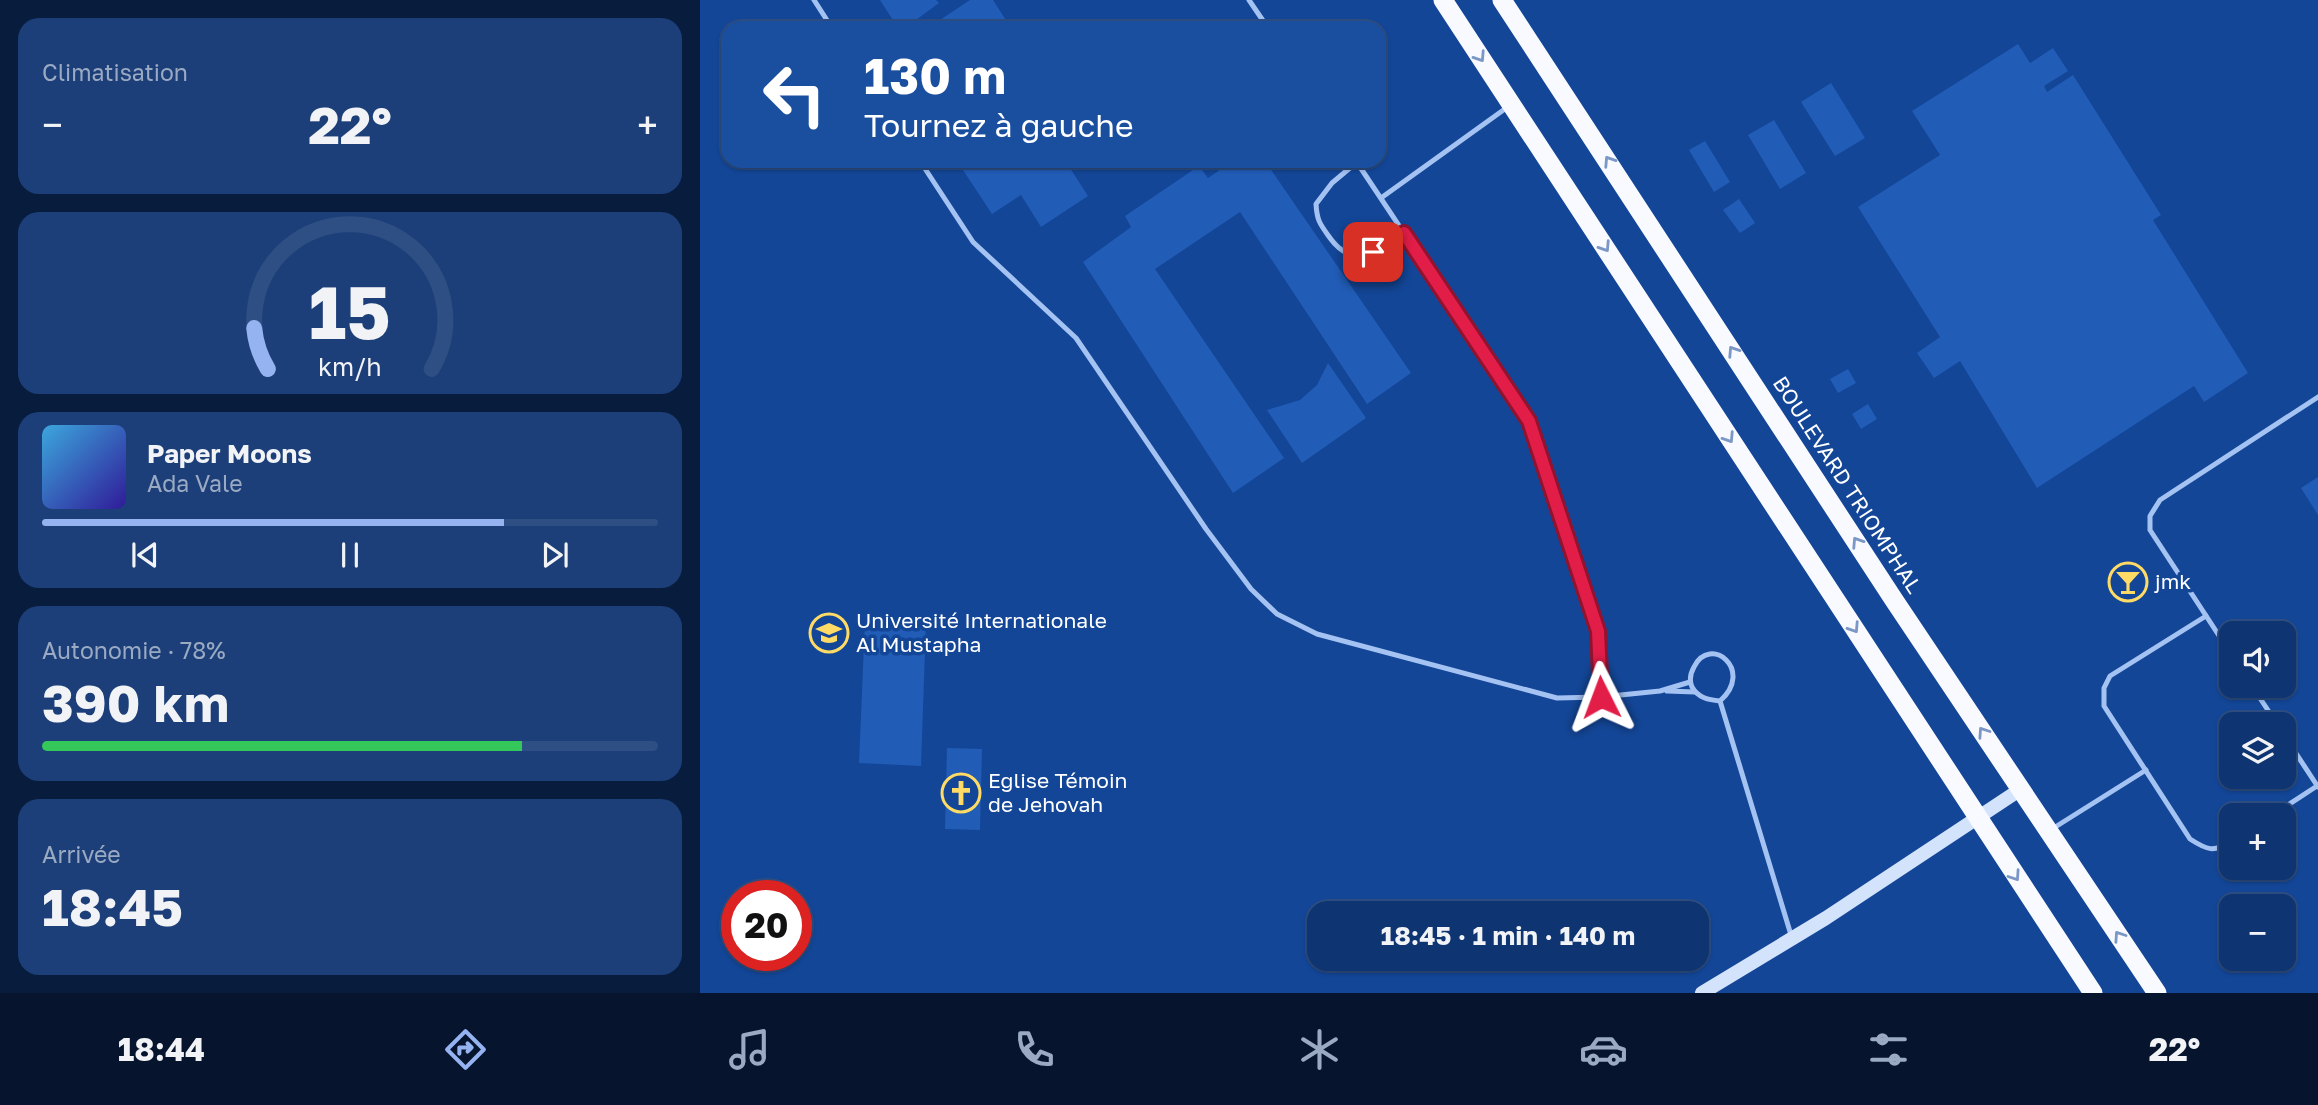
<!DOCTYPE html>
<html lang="fr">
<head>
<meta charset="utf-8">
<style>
  :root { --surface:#0e3471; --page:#1c3f79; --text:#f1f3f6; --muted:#9baac3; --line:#2e4f84; --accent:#95b2f1 }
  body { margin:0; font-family:"Golos Text",sans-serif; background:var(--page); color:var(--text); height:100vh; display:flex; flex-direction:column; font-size:26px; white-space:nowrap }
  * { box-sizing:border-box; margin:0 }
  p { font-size:23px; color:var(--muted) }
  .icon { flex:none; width:38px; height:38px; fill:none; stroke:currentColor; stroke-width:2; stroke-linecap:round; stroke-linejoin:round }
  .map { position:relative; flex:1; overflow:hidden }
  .side { display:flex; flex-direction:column; gap:18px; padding:18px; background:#081d3e; width:700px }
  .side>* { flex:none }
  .top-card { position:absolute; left:21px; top:21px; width:665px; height:147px; border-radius:21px; box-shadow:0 2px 5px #0004,0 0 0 2px var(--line); background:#1a4fa0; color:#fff; overflow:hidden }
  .controls { position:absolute; left:1519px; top:621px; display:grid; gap:14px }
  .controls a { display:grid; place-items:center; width:77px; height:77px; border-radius:14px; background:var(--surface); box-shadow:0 2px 5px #0004,0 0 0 2px var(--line); font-size:35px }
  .speed { position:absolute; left:21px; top:880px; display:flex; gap:14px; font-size:35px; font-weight:700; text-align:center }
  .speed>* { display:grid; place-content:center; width:91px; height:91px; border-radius:50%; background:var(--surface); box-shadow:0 2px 5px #0004,0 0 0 2px var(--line); line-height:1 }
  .speed .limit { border:10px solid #d22; background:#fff; color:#111 }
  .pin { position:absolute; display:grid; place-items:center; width:60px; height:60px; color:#fff; margin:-30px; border-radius:14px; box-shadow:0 4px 10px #0006 }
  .me { position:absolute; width:77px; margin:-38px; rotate:357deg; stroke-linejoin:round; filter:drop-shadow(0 0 5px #0008) }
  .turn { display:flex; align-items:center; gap:24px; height:147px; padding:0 28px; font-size:32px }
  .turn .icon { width:91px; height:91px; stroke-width:2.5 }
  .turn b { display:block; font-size:49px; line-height:60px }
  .big { font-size:52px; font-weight:700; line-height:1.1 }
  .side .tile { flex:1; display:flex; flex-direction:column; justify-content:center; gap:10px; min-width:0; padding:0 24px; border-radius:21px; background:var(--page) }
  .side .dial { align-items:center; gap:0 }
  .dial svg { height:182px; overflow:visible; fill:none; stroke:var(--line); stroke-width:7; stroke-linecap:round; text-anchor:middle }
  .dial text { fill:var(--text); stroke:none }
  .song { display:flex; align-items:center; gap:21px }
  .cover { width:84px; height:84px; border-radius:10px; background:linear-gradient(135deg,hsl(200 70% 55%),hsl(250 70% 35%)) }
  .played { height:7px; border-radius:4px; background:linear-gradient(90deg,var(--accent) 75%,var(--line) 75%) }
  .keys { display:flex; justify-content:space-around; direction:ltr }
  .heat { display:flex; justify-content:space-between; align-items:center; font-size:38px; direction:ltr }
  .charge { height:10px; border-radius:5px; background:linear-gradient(90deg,#34c759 78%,var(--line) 0) }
  .trip { position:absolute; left:607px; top:901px; width:402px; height:70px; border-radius:21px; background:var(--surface); box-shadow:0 2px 5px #0004,0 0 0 2px var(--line); font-weight:700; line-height:70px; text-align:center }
  .tabs { display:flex; height:112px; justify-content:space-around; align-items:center; background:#06152d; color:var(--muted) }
  .tabs .icon { width:49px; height:49px }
  .tabs .active { color:var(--accent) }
  .tabs b { font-size:32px; color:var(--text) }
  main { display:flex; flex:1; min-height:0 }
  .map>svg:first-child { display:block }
  .building { fill:#215cb6 }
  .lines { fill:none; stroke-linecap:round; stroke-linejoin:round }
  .service { stroke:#a4c3f3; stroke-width:5 }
  .secondary { stroke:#d3e3fc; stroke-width:14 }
  .trunk { stroke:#f8faff; stroke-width:19 }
  .oneway { stroke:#7a97c6 }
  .route-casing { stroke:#92132f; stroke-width:18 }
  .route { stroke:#e11d48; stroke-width:12 }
  .labels { text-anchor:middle; stroke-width:7; stroke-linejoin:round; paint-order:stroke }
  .street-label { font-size:21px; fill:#fff; stroke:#134697 }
  .poi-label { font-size:21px; fill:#fff; stroke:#134697; text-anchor:start }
</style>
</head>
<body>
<main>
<section class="side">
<div class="tile"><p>Climatisation</p>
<div class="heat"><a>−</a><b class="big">22°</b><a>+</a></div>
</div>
<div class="tile dial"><svg viewBox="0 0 100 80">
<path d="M14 69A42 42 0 1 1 86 69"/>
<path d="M14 69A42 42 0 0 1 8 51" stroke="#95b2f1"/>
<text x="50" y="56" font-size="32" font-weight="700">15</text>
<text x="50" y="72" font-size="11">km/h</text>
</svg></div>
<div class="tile">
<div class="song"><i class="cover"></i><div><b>Paper Moons</b><p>Ada Vale</p></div></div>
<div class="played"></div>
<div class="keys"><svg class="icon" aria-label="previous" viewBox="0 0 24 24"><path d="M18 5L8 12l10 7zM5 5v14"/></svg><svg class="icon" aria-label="pause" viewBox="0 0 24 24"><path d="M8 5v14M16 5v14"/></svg><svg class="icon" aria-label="next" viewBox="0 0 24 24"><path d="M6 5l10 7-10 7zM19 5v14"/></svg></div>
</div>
<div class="tile"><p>Autonomie · 78%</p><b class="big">390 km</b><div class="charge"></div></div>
<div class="tile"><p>Arrivée</p><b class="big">18:45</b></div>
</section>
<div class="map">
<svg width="1618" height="993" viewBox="0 0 1618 993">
  <rect width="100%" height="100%" fill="#134697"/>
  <g class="building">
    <polygon points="180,0 236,0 239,3 205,28 198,28"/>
    <polygon points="270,0 293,0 311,28 228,28"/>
    <polygon points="1318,44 1330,63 1353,48 1368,71 1344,86 1347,92 1373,75 1461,215 1453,220 1548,373 1504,402 1494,386 1337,488 1260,361 1234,378 1217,353 1240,337 1158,207 1240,155 1212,111"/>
    <polygon points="1131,83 1165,138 1135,156 1101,102"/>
    <polygon points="1074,120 1106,173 1080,189 1048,135"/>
    <polygon points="1005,141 1030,182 1014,192 989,150"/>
    <polygon points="257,161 302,161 304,163 307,161 375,161 368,165 388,196 341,227 321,195 292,214"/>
    <polygon points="533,161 565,161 711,373 667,404 540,212 455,269 584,458 533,493 383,262 431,227 425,216 499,166 508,178"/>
    <polygon points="1039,199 1055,223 1040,233 1023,210"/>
    <polygon points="628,363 666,418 602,463 567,410 600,400 617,385"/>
    <polygon points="1148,369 1156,383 1138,393 1130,379"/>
    <polygon points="1168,404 1177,419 1161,429 1152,414"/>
    <polygon points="1618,477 1618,515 1601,488"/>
    <polygon points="165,620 226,623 221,766 159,763"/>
    <polygon points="247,748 282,749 280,830 245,829"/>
  </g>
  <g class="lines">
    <g class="service">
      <polyline points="114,0 132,28"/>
      <polyline points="549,0 568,28"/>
      <polyline points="220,161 273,242 376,338 506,529 551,589 577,614 617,634 857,698 901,697 960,691 990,682"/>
      <polyline points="656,161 829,421 898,631 901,697"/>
      <path d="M657,162L632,183L616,204C617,221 620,224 630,238C654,271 677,249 704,233"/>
      <polyline points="681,198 809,106"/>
      <path d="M1506,616L1410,676L1404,688V706L1490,839C1507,850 1514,853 1531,841"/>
      <polyline points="1531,654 1450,530 1450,516 1460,500 1618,397"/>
      <polyline points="1552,686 1577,724"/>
      <polyline points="967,691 995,692"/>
      <path d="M1020,701C1009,700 998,698 992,687C989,680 990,674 994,667C1010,634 1055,670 1020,701L1091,935"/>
      <polyline points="1584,735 1618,787"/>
      <polyline points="1571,816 1617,786"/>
      <polyline points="1352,829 1446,770"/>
    </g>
    <polyline class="secondary" points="1002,993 1126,918 1321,789"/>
    <g class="trunk">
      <polyline points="743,0 1393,993"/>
      <polyline points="802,0 1194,600 1457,993"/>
    </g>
  </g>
  <defs><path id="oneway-chevron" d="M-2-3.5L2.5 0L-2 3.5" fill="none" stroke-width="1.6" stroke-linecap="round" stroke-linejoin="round" transform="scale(1.75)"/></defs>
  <g class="oneway">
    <use href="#oneway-chevron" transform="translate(780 57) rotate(57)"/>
    <use href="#oneway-chevron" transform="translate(909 161) rotate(-123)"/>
    <use href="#oneway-chevron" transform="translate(905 247) rotate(57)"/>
    <use href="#oneway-chevron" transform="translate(1033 351) rotate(-123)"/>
    <use href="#oneway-chevron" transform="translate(1029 438) rotate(57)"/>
    <use href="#oneway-chevron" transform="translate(1157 542) rotate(-123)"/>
    <use href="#oneway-chevron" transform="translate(1154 628) rotate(57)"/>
    <use href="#oneway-chevron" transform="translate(1283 732) rotate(-124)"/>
    <use href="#oneway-chevron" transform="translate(1315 876) rotate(56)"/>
    <use href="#oneway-chevron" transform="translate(1419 936) rotate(-124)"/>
  </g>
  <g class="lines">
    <defs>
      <polyline id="route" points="673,252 704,233 829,421 898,631 901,697"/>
    </defs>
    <use href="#route" class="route-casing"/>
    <use href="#route" class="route"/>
  </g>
  <defs>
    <symbol id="bar-ring" viewBox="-11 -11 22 22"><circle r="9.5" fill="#134697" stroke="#ffdb66" stroke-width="1.5"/><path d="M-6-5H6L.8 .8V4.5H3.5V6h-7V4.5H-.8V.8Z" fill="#ffdb66"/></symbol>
    <symbol id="university-ring" viewBox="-11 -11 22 22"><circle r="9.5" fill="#134697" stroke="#ffdb66" stroke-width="1.5"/><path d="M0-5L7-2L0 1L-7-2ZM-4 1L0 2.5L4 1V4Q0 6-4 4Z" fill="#ffdb66"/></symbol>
    <symbol id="church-ring" viewBox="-11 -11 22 22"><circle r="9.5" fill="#134697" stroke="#ffdb66" stroke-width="1.5"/><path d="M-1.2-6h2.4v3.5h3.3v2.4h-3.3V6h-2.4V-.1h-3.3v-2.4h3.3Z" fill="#ffdb66"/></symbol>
  </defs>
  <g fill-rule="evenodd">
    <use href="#bar-ring" x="1406" y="560" width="44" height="44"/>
    <use href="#university-ring" x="107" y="611" width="44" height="44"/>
    <use href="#church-ring" x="239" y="771" width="44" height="44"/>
  </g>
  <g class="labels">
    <g class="street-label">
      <text transform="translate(1147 485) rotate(57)" y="7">BOULEVARD TRIOMPHAL</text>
    </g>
    <g class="poi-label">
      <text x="1455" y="589">jmk</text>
      <text x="156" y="628">Université Internationale<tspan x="156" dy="24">Al Mustapha</tspan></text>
      <text x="288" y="788">Eglise Témoin<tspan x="288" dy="24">de Jehovah</tspan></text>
    </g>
  </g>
</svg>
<div class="controls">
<a><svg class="icon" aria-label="sound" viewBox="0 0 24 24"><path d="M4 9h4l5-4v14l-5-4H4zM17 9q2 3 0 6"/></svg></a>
<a><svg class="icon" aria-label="layers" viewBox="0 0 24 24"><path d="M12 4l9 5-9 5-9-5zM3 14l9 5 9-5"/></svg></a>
<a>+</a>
<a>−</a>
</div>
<div class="speed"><div class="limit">20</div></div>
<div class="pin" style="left:673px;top:252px;background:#d93025"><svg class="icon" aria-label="arrive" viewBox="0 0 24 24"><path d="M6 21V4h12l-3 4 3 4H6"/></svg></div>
<svg class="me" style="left:901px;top:697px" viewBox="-20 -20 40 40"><path d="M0-17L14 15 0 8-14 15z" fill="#e11d48" stroke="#fff" stroke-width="4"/></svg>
<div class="trip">18:45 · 1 min · 140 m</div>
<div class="top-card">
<div class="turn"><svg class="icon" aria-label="left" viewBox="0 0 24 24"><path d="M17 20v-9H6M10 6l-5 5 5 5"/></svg><div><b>130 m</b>Tournez à gauche</div></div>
</div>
</div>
</main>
<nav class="tabs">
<b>18:44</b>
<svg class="icon active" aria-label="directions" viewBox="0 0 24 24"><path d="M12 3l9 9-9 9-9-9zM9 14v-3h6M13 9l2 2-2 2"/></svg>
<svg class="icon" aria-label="music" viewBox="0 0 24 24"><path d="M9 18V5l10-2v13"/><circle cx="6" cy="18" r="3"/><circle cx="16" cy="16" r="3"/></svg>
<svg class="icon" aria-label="phone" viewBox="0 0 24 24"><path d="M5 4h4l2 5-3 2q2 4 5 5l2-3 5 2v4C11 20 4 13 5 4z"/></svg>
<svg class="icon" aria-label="climate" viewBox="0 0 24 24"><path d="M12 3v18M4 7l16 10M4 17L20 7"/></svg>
<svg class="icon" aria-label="car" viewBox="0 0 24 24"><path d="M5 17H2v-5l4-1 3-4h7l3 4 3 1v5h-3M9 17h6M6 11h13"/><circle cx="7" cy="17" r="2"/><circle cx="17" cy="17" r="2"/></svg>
<svg class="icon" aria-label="filters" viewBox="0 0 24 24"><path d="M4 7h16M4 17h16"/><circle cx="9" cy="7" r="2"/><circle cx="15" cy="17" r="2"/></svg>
<b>22°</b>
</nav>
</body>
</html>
